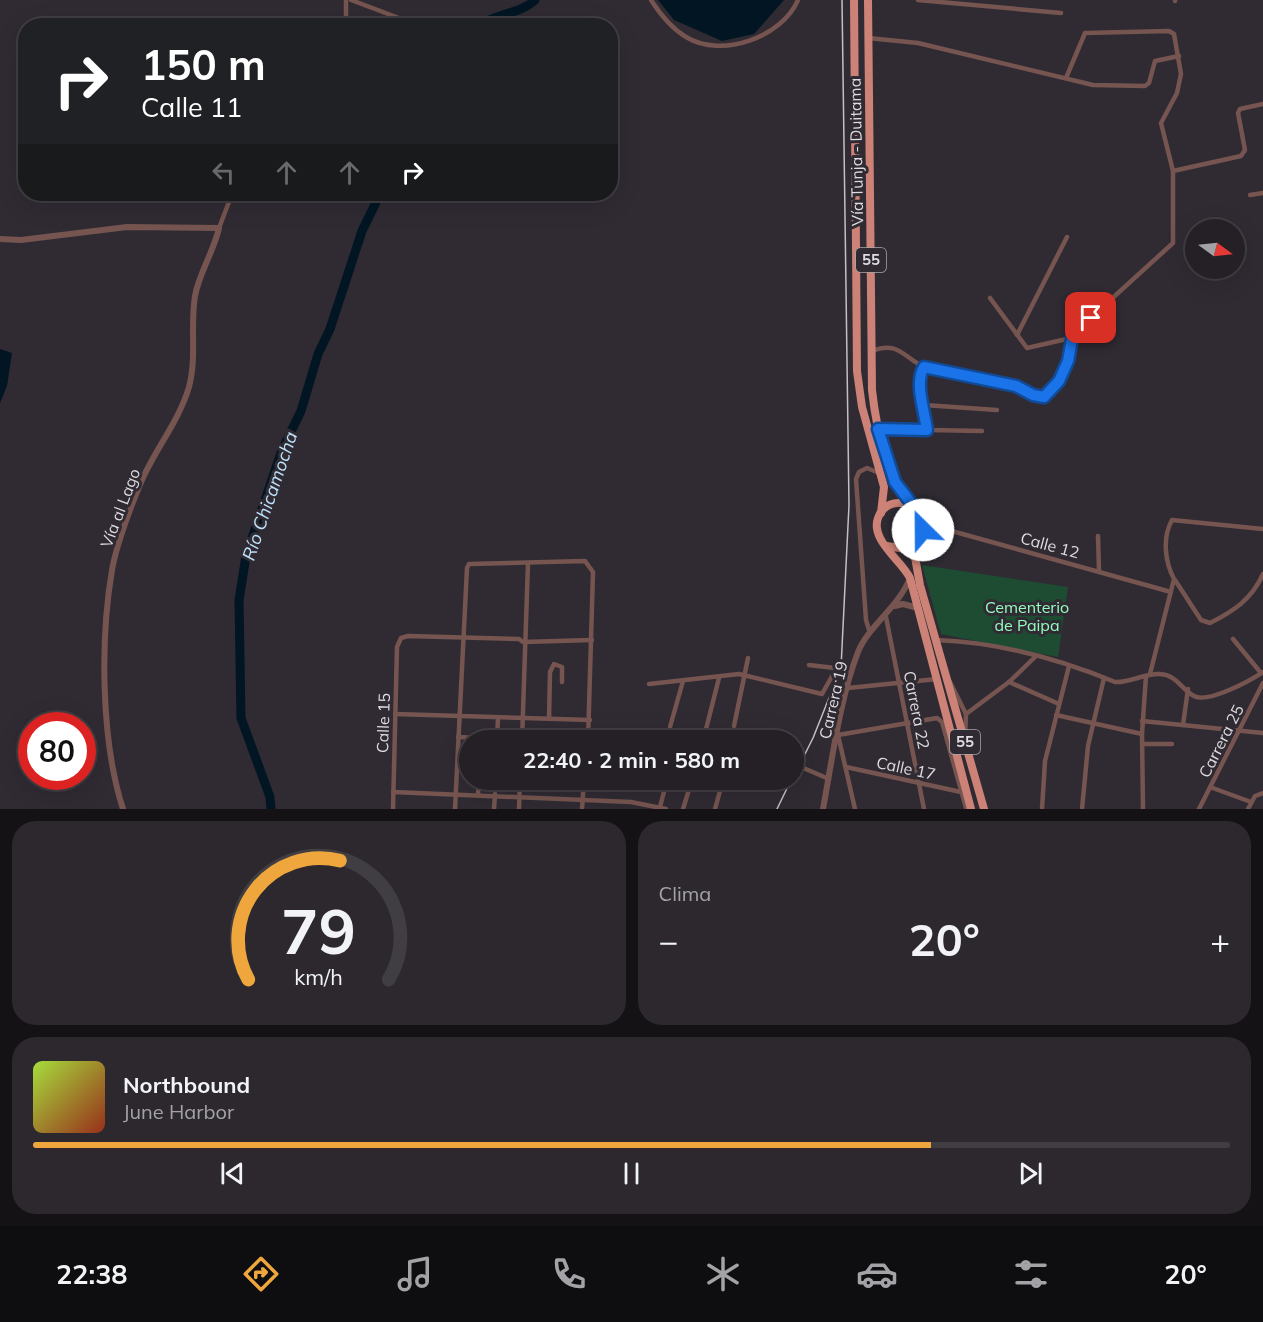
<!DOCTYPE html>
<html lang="es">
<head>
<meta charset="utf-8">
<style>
  :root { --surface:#242026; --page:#2c282e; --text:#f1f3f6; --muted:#a3a3a7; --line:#413e43; --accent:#efa73d }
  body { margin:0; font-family:Mulish,sans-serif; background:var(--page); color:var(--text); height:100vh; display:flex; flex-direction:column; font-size:22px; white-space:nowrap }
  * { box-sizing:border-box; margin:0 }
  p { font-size:20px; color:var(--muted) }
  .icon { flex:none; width:33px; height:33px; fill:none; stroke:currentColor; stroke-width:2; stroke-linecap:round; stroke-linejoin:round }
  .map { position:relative; height:809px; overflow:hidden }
  .side { display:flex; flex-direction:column; gap:12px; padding:12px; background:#141215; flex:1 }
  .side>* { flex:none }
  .top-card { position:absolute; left:18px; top:18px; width:600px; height:183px; border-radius:24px; box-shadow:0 6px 24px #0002,0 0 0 2px var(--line); background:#202124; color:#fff; overflow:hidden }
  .needle { width:39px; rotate:105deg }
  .tools { position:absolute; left:1185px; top:219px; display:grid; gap:12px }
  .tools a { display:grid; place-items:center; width:60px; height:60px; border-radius:50%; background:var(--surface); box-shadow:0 6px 24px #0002,0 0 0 2px var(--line); font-size:30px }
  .speed { position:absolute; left:18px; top:712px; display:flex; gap:12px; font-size:30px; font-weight:700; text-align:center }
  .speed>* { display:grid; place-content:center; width:78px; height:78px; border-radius:50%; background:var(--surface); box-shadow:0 6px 24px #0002,0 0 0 2px var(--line); line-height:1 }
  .speed .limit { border:9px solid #d22; background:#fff; color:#111 }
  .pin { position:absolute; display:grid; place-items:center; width:51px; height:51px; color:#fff; margin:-26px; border-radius:12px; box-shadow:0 3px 9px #0006 }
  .me { position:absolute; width:66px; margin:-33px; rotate:337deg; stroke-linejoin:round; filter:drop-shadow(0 0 4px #0008) }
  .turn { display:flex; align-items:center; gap:21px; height:126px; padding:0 24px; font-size:27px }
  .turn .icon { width:78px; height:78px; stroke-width:2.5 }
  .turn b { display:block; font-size:42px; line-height:51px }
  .lanes { display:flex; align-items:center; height:57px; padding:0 24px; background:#0003; justify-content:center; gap:30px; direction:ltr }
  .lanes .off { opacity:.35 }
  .big { font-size:45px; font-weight:700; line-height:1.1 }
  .side .card { flex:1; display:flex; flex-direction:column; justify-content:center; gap:9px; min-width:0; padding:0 21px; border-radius:24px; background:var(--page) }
  .side .dial { align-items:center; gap:0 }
  .dial svg { height:156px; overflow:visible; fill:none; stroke:var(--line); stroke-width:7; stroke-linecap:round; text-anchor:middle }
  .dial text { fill:var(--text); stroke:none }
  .song { display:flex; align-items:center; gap:18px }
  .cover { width:72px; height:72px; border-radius:9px; background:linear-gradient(135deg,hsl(80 70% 55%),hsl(10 70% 35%)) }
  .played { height:6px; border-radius:3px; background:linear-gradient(90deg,var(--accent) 75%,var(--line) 75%) }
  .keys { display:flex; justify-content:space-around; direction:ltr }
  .heat { display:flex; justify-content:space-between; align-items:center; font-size:33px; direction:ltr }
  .side .tiles { flex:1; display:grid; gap:12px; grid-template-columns:1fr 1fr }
  .card:last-child { grid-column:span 2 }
  .trip { position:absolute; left:459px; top:730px; width:345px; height:60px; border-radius:30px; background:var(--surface); box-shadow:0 6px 24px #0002,0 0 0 2px var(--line); font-weight:700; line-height:60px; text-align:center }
  .dock { display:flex; height:96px; justify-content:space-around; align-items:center; background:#0e0d0f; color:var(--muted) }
  .dock .icon { width:42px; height:42px }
  .dock .active { color:var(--accent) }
  .dock b { font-size:27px; color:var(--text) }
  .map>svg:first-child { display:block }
  .green { fill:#1d4c32 }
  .water { fill:#011523 }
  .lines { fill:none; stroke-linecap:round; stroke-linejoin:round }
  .river { stroke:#011523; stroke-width:9 }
  .minor { stroke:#765550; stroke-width:4.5 }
  .tertiary { stroke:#765550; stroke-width:6 }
  .trunk { stroke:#cc8276; stroke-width:8 }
  .rail { stroke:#c2bfc5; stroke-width:1.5 }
  .route-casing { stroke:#114b97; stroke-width:15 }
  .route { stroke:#1a73e8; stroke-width:10 }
  .labels { text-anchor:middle; stroke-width:6; stroke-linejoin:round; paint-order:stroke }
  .shield { fill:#302b33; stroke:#aaa6ad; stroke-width:1.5 }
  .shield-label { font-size:15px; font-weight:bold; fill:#dedbe1 }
  .street-label { font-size:16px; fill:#dedbe1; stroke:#302b33 }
  .park-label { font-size:16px; fill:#94fcbf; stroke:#302b33 }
  .water-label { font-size:18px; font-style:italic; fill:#bde2fb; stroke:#302b33 }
</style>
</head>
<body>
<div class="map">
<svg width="1263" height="809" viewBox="0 0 1263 809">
  <rect width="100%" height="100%" fill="#302b33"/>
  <polygon class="green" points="922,565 1068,587 1058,657 941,634"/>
  <g class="water">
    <polygon points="658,0 784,0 754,34 722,41 674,20"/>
    <polygon points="0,349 12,353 7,386 0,403"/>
  </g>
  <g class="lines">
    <g class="river">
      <path d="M479,26C497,12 519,15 535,0"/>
      <polyline points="271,809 270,797 241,718 239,600 246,556 282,450 301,411 318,354 330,329 362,231 380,194"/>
    </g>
    <g class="minor">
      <polyline points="351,0 420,26"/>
      <path d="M651,0C660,14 671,28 686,37C722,59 782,37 798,0"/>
      <polyline points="918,0 1061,13"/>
      <polyline points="1175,1 1175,0"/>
      <polyline points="346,26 346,0"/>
      <polyline points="868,38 918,43 1093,85 1145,86 1149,83 1155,61 1179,56"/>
      <polyline points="1173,171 1241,156 1245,150 1238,113 1240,109 1263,104"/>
      <polyline points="1250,195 1263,193"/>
      <polyline points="219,228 232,194"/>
      <polyline points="990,298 1027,348 1071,338"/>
      <polyline points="1017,335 1067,237"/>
      <path d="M872,351C901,340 904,360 927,368C955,378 985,379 1014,386C1025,389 1032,397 1044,397L1059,381L1068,361L1073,334L1173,243V171L1161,123L1177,93L1181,74L1174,34L1169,31L1085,33L1066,78"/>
      <path d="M924,367C914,382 925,413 927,430"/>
      <polyline points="924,405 997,410"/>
      <polyline points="878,429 982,431"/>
      <polyline points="923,523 1171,592"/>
      <polyline points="1098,536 1099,570"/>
      <path d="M1175,580L1201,620L1210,623C1234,611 1252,599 1263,574"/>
      <polyline points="886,617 924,809"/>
      <polyline points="870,633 866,620 856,479 859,472 867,468 879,473"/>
      <polyline points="1233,639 1261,673"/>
      <path d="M936,640C996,642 1059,659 1115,682C1131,683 1144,673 1160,674C1177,675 1181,689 1194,696C1208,704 1251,680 1263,672"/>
      <polyline points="809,665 852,670"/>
      <path d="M1150,674L1174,579C1165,562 1162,538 1172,520L1263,529"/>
      <polyline points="950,682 966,714 965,739"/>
      <polyline points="1009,682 1059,704"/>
      <polyline points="649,684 739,674 822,694 836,669"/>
      <polyline points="848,688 937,679"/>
      <polyline points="395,714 590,720"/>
      <polyline points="966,714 1009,682 1035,657"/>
      <polyline points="1056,715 1142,734"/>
      <polyline points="549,719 550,672 554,664 562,667 562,682"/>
      <polyline points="1142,721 1263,733"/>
      <polyline points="1183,725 1188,689"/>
      <polyline points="734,726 748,658"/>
      <polyline points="670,727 683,681"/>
      <polyline points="458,737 497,739"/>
      <polyline points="497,741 498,717"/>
      <polyline points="522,741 528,563"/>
      <polyline points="703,741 719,678"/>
      <polyline points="1142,744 1172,744"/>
      <polyline points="794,764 829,779"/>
      <polyline points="846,767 961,792"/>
      <polyline points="1210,787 1251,802"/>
      <polyline points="393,792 631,802 666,809"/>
      <polyline points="478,794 479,780"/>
      <polyline points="660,807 667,780"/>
      <polyline points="393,809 397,647 401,638 408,636 519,639 523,642 592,640"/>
      <polyline points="455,809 467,568 469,564 585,561 593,572 588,741"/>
      <polyline points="494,809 495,794"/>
      <polyline points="519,809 520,780"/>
      <polyline points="582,809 584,780"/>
      <polyline points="683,809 692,780"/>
      <polyline points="715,809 723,780"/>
      <polyline points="855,809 838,735 937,718 942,722 966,808"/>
      <polyline points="1042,809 1045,761 1069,666"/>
      <polyline points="1082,809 1088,746 1104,678"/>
      <polyline points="1143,809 1142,734 1146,676"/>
      <polyline points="1199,809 1263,683"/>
      <polyline points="1248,809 1255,796 1263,793"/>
    </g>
    <g class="tertiary">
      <path d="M0,239L21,240L127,227L219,228C214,251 199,273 195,296C190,326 197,357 189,387C179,421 156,448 142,480C132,503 116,546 112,570C100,641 101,741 123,809"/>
      <polyline points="895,606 903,604 918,608"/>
      <path d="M823,809C832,761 840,698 858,652C869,625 898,608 910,578"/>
    </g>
    <g class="trunk">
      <polyline points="854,0 857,371 862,407 884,487 881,513"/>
      <path d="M868,0L872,390C877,436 887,473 916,510"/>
      <polyline points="919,541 915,557 920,585 984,809"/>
      <path d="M887,546L906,549L920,537C931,504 888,490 878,518C870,540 901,560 910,578L971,809"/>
    </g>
    <g class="rail">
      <polyline points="794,776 813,738 841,668 849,505 842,0"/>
      <polyline points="777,809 791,780"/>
    </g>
  </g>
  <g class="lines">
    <defs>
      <path id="route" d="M923,530L921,516L895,482L878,429L927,430C925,413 914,382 924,367L1016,386L1033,395L1044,397L1059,381L1068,361L1073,334L1091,318"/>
    </defs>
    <use href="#route" class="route-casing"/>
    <use href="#route" class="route"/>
  </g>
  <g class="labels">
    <g class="shield">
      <rect x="856" y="248" width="30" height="24" rx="4.5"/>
      <rect x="950" y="730" width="30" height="24" rx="4.5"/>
    </g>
    <g class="shield-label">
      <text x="871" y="265">55</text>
      <text x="965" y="747">55</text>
    </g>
    <g class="street-label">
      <text transform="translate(856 152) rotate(-91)" y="6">Vía Tunja - Duitama</text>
      <text transform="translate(120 508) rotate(-69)" y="6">Vía al Lago</text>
      <text transform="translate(1050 545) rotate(15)" y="6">Calle 12</text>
      <text transform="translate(833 700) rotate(-77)" y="6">Carrera 19</text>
      <text transform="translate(917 710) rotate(79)" y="6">Carrera 22</text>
      <text transform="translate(383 723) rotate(-88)" y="6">Calle 15</text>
      <text transform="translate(1221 741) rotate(-63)" y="6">Carrera 25</text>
      <text transform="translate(906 768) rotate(12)" y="6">Calle 17</text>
    </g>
    <g class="park-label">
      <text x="1027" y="613">Cementerio<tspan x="1027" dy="18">de Paipa</tspan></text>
    </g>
    <g class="water-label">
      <text transform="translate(270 496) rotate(-71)" y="6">Río Chicamocha</text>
    </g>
  </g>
</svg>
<div class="tools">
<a><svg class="needle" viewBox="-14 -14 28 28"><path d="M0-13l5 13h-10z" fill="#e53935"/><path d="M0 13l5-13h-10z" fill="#a3a3a7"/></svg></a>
</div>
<div class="speed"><div class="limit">80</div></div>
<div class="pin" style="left:1091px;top:318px;background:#d93025"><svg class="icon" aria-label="arrive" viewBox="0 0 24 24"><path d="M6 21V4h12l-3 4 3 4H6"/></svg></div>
<svg class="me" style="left:923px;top:530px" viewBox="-20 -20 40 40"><circle r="19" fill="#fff"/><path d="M0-13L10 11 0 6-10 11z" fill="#1a73e8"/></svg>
<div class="trip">22:40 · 2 min · 580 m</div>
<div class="top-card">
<div class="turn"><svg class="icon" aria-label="right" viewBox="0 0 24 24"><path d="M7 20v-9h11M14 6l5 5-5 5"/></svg><div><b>150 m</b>Calle 11</div></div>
<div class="lanes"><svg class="icon off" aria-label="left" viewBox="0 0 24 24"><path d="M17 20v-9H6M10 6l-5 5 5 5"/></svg><svg class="icon off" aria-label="ahead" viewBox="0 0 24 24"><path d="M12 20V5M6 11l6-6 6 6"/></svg><svg class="icon off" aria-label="ahead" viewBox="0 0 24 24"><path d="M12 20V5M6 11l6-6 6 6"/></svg><svg class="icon" aria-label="right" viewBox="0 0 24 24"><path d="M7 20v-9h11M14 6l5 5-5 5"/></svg></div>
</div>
</div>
<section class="side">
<div class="tiles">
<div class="card dial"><svg viewBox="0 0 100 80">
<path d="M14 69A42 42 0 1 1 86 69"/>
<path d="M14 69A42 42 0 0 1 61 8" stroke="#efa73d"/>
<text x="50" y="56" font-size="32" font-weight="700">79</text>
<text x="50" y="72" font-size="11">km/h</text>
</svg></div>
<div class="card"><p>Clima</p>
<div class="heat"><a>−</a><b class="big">20°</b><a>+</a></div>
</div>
<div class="card">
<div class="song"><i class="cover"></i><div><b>Northbound</b><p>June Harbor</p></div></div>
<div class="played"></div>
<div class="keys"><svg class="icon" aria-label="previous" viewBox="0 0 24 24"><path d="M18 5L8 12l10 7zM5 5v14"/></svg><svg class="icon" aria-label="pause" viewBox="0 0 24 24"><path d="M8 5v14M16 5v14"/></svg><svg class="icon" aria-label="next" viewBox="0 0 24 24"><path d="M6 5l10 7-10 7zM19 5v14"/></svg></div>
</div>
</div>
</section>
<nav class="dock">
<b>22:38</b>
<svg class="icon active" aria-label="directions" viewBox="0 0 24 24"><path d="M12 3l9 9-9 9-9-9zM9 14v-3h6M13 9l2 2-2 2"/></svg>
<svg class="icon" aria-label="music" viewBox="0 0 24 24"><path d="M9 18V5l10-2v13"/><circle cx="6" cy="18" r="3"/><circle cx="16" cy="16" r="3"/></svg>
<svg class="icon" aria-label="phone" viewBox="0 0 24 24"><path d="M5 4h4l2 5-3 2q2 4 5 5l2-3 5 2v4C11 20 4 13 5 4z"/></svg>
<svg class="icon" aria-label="climate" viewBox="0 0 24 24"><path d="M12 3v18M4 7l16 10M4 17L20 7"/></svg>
<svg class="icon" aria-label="car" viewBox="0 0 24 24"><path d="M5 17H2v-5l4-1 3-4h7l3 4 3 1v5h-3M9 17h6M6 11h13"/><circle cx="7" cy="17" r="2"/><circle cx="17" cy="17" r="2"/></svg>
<svg class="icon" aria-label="filters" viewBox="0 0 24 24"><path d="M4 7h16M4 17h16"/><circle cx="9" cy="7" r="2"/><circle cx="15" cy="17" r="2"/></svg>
<b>20°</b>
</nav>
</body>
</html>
